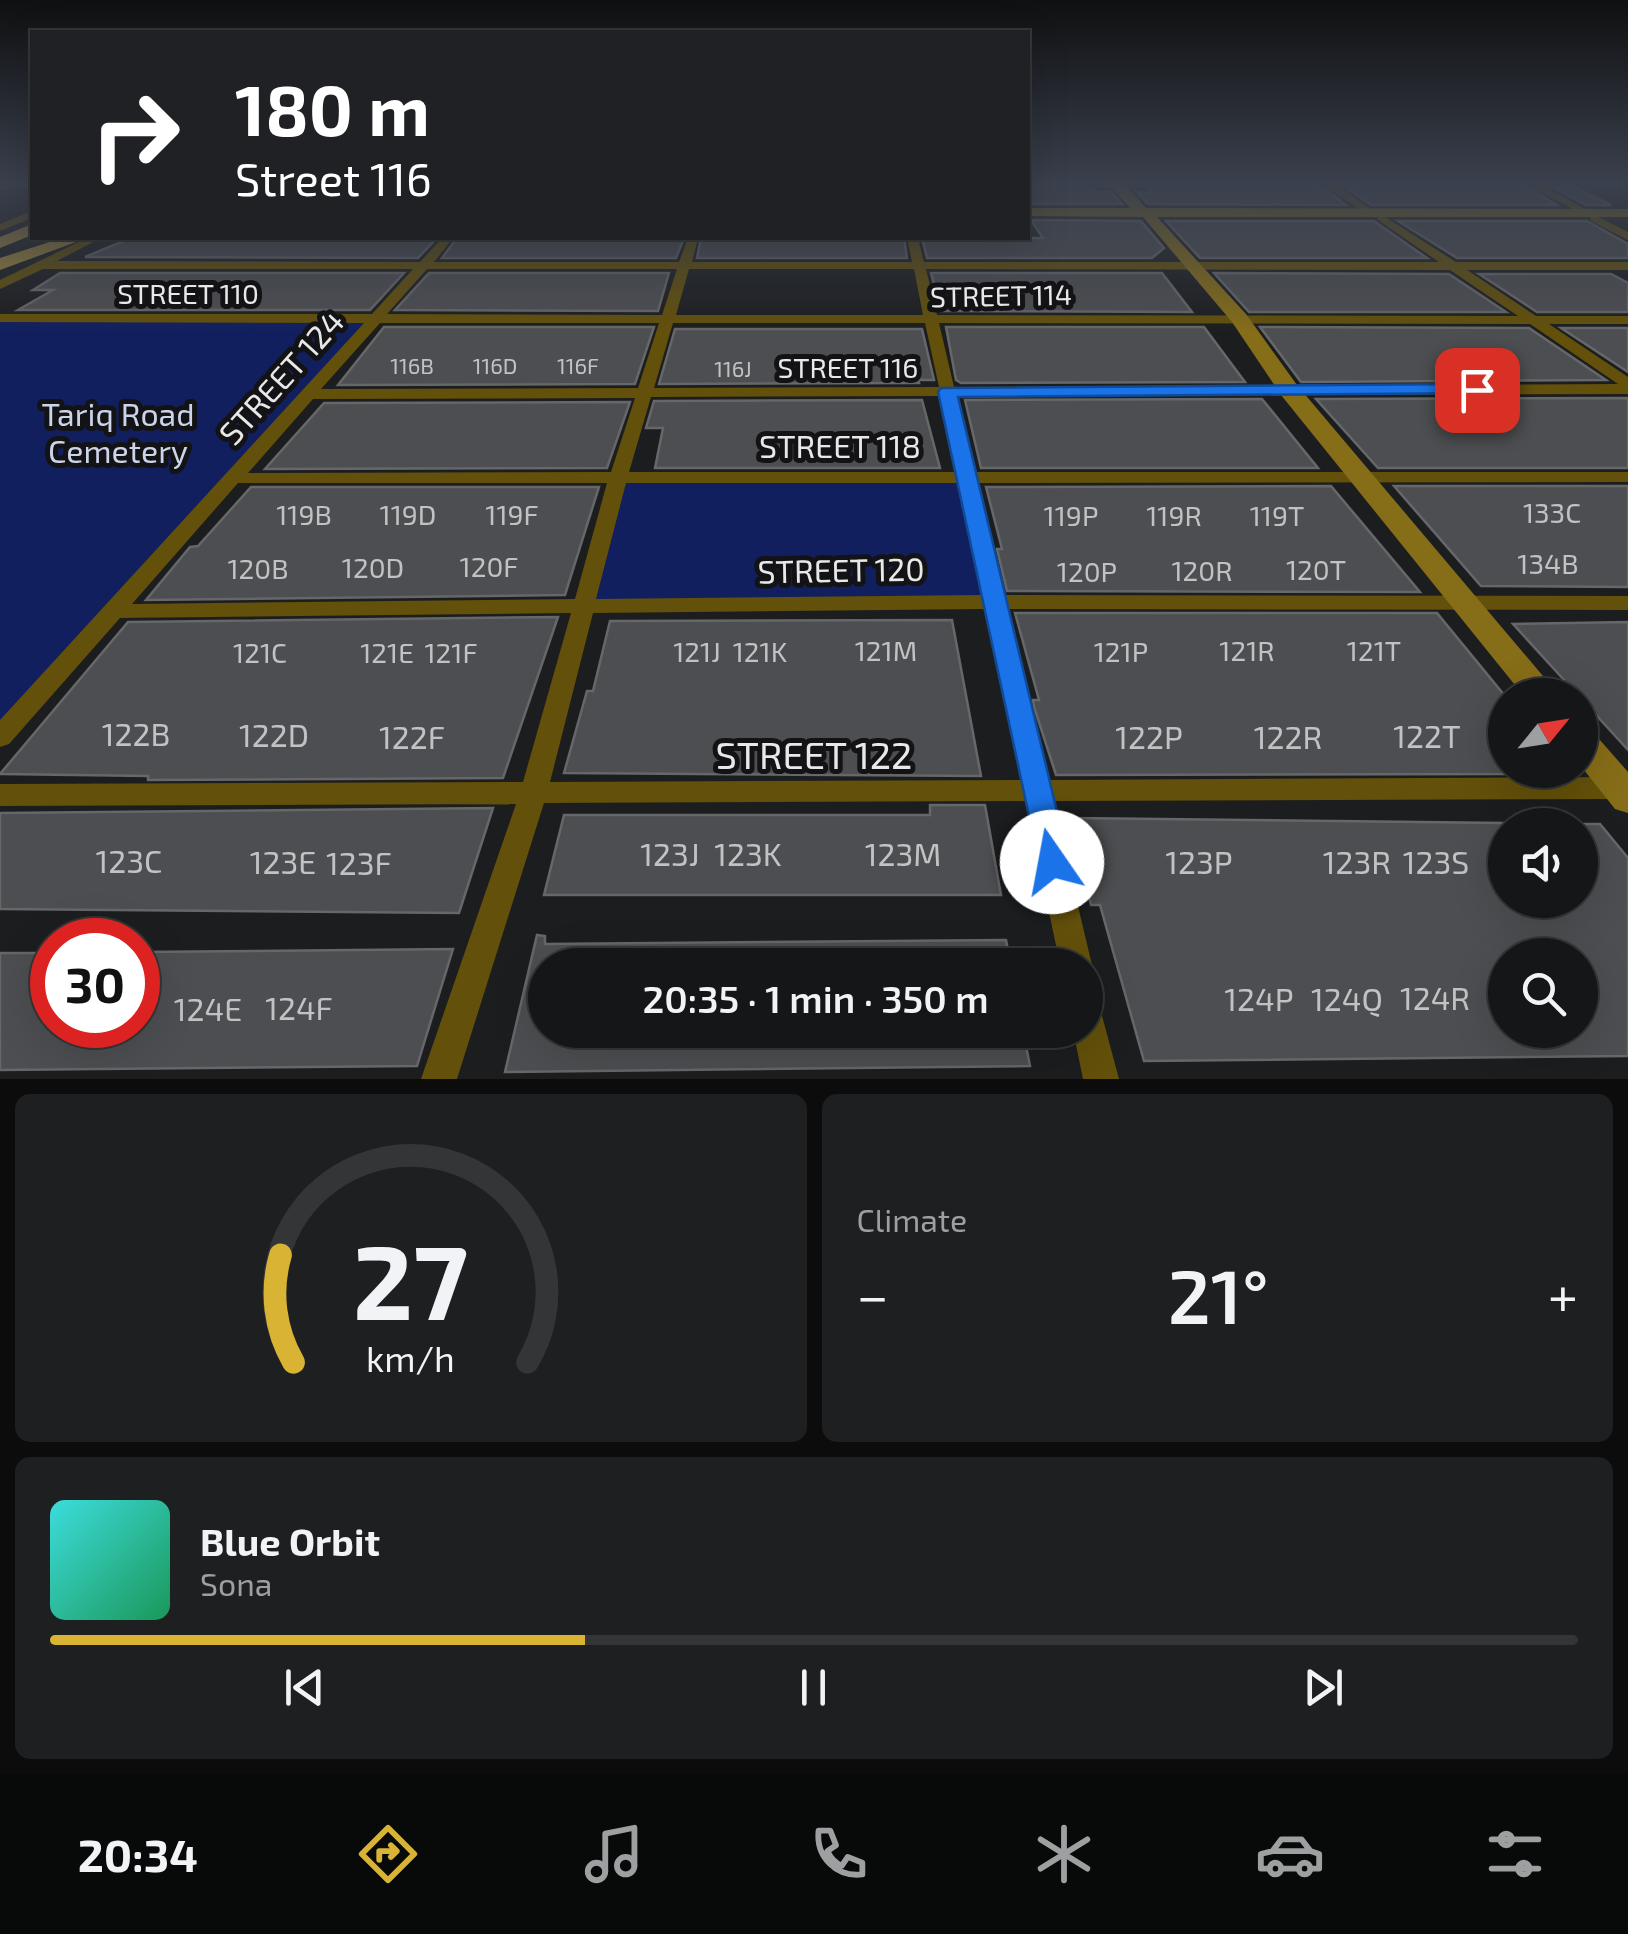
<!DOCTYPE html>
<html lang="en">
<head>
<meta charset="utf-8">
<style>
  :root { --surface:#151617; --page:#1e1f20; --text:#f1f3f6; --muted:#9d9fa1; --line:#343536; --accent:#d9b334 }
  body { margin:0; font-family:"Exo 2",sans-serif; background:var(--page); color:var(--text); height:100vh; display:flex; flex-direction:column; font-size:38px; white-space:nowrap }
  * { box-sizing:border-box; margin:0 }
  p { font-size:32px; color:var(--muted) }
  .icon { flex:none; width:55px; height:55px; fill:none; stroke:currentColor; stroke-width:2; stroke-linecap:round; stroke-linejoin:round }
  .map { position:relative; height:1079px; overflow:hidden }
  .drawer { display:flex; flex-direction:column; gap:15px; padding:15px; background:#0c0c0d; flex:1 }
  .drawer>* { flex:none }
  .guide { position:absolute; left:30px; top:30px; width:1000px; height:210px; border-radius:0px; box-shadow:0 10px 40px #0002,0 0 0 2px var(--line); background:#202124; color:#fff; overflow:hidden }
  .needle { width:65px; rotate:60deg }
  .buttons { position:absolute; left:1488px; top:678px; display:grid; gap:20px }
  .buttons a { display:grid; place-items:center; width:110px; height:110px; border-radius:50%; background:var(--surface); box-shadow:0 10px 40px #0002,0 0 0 2px var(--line); font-size:50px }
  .speed { position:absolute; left:30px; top:918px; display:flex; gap:20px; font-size:50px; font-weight:700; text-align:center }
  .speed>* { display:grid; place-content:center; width:130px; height:130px; border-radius:50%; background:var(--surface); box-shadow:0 10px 40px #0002,0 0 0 2px var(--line); line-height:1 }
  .speed .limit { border:15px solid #d22; background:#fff; color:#111 }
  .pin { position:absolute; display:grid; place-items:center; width:85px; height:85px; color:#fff; margin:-42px; border-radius:20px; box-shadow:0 5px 15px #0006 }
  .me { position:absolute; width:110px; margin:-55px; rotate:348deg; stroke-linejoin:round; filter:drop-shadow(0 0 8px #0008) }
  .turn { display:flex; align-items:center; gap:35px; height:210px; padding:0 40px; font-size:45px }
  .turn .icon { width:130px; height:130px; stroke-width:2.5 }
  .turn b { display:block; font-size:70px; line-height:85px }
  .big { font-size:75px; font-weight:600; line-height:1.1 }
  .drawer .tile { flex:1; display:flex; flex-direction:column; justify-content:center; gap:15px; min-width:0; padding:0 35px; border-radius:15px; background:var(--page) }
  .drawer .dial { align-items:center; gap:0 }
  .dial svg { height:260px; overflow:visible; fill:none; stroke:var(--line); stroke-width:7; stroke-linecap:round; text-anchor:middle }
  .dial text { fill:var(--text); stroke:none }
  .song { display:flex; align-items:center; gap:30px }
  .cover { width:120px; height:120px; border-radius:15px; background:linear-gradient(135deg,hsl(180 70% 55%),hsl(150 70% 35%)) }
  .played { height:10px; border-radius:5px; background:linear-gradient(90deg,var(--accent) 35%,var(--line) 35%) }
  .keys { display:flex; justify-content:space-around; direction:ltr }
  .heat { display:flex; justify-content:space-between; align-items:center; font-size:55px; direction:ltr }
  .drawer .tiles { flex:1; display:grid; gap:15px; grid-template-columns:1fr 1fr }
  .tile:last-child { grid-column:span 2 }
  .trip { position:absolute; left:528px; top:948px; width:575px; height:100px; border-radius:50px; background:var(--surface); box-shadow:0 10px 40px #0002,0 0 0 2px var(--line); font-weight:600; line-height:100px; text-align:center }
  .tab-bar { display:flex; height:160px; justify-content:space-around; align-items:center; background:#080909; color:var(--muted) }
  .tab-bar .icon { width:70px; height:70px }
  .tab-bar .current { color:var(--accent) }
  .tab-bar b { font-size:45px; color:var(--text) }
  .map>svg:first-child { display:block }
  .green { fill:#111f5e }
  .building { fill:#4d4e51; stroke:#666769; stroke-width:2.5; fill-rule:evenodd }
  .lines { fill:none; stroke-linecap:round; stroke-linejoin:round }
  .street { fill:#63500a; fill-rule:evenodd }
  .secondary { fill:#866d18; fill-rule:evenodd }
  .primary { fill:#9d853c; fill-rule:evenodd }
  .route { fill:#1a73e8; stroke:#114b97; stroke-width:2.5 }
  .labels { text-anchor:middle; stroke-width:10; stroke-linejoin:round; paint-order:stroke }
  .far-number-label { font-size:22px; fill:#c0c2c3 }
  .far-street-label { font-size:28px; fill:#e7e8e9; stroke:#131315 }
  .number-label { font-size:28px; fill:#c0c2c3 }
  .street-label { font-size:32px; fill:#e7e8e9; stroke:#131315 }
  .park-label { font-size:32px; fill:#ccd4ea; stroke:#131315 }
  .near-number-label { font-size:32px; fill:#c0c2c3 }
  .near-street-label { font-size:38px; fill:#e7e8e9; stroke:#131315 }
</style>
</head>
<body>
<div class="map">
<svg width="1628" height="1079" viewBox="0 0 1628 1079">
  <rect width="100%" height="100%" fill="#1c1d1f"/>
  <g class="green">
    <polygon points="0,318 375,319 0,734"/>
    <polygon points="967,477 995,602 584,606 618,478"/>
  </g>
  <g class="building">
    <polygon points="1028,182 1088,182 1095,192 1111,192 1122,204 1028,204"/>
    <polygon points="1142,182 1315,182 1346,205 1148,204 1137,192 1152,193"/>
    <polygon points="1338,182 1518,182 1557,205 1371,205"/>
    <polygon points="1544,182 1563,182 1611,205 1586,205"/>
    <polygon points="1031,220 1141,221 1164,248 1152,258 927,258 922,238 1043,238"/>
    <polygon points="1166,221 1374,221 1427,258 1200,258"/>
    <polygon points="1398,221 1587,221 1628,244 1628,258 1457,258"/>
    <polygon points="131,238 437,238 418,258 85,257"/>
    <polygon points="457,238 684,238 676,258 442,258"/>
    <polygon points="701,238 904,238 907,258 697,258"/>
    <polygon points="60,273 404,273 370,310 18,310 53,290 33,290"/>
    <polygon points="429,273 669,273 658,311 395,310"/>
    <polygon points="931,273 1162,273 1192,312 941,311"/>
    <polygon points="1214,273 1449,274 1506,312 1249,312"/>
    <polygon points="1479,274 1611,274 1628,283 1628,312 1537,312"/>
    <polygon points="384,327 654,327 635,384 338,385"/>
    <polygon points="946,327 1204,327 1245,382 961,383 956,380"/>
    <polygon points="1260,327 1529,328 1606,380 1301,382"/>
    <polygon points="1561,328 1628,328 1628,372"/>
    <polygon points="675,329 922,329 934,380 918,380 919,383 659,384"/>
    <polygon points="1628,398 1628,468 1378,468 1316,399"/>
    <polygon points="1262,399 1318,468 981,468 965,400"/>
    <polygon points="922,400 940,468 655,468 663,428 646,428 654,401"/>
    <polygon points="630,402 607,468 265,469 324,403"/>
    <polygon points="1331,486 1420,592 1007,591 997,549 1002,549 986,487"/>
    <polygon points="1394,486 1628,486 1628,587 1481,586"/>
    <polygon points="251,487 599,487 565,595 146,600 190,547 198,546"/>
    <polygon points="1015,613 1437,613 1505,696 1505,774 1056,775 1034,707 1033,700 1039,700"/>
    <polygon points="558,617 503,778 148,780 148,776 0,774 128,622"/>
    <polygon points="952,620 981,776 564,773 587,691 593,691 610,621"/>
    <polygon points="1628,622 1628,750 1513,624"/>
    <polygon points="930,805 985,805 1001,895 544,895 564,815 930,815"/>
    <polygon points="493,808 459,913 0,909 0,813"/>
    <path d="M1071,818L1505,823V900H1580V824H1600L1628,858V1056L1144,1061L1100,905H1091ZM1505,955H1580V1030H1505Z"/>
    <polygon points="537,935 545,936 545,944 1006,940 1011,965 545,965 545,1030 1023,1030 1030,1066 505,1072"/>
    <polygon points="453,949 417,1066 0,1070 0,953 52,953 52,1025 138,1025 138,952"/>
  </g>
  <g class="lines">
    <g class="street">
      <polygon points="32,182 32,187 0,190 0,184"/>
      <polygon points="1319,182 1331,182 1374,211 1365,213"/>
      <polygon points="1522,182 1535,182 1593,213 1584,215"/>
      <polygon points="32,211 32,218 0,231 0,224"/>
      <path d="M1382,215L1456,262H1628V270H1467L1536,316H1628V324H1549L1628,377V394L956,396L975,472H1628V482L977,483L1004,595L1628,596V610L1007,609L1048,780L1628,777V799L1053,801L1092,965L1085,976V965H1060L1026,801L544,803L457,1079H421L516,804L0,806V784L523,782L571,613L120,618L9,744L0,747V720L364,323L0,322V314H372L413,269H43L0,289V280L87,238H101L57,261L420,262L442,238H453L434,262H679L688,238H698L692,262H912L907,238H918L924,262H1439L1378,220L1377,218ZM427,269H677L662,315L387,314ZM689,269H914L923,315H676ZM926,269L1450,270L1518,316L937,315ZM380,323H659L638,388L321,389ZM673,323H925L939,387L654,388ZM939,323L1530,324L1618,384L954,387ZM941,396L956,472H629L651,397ZM635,398L611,472L248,473L313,399ZM238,483H607L575,599L132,604ZM626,483H959L982,595L596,599ZM985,609L1021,780L550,782L593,613Z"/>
      <polygon points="1591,217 1599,217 1628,232 1628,240 1591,221"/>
      <polygon points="1085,992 1097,997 1119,1079 1083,1079 1073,1030 1085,1030"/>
    </g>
    <g class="secondary">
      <polygon points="1107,182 1122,182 1146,208 1628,209 1628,217 1157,217 1246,314 1297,385 1559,695 1523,695 1281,395 1232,322 1143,217 1028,216 1028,208 1130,208"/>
      <polygon points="1580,727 1592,731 1628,772 1628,813 1615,809 1580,765"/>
    </g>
    <g class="primary">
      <polygon points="32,224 32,235 0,248 0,237"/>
      <polygon points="62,238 87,238 0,270 0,258"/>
    </g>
  </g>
  <linearGradient id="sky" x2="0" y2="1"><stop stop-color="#0f1011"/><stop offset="0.55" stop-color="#3a404d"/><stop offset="1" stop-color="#3a404d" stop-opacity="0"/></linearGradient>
  <rect width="1628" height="333" fill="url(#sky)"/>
  <polygon class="route" points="1477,384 1486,390 1484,393 958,397 1069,862 1064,872 1052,876 1041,872 938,392 941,388"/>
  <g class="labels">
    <g class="far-number-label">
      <text x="412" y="374">116B</text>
      <text x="495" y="374">116D</text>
      <text x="578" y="374">116F</text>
      <text x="733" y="377">116J</text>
    </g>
    <g class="far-street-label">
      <text x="188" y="304">STREET 110</text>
      <text transform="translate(1001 296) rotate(-1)" y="10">STREET 114</text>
      <text x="848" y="378">STREET 116</text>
    </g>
    <g class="number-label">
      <text x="1552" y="523">133C</text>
      <text x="304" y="525">119B</text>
      <text x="408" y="525">119D</text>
      <text x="512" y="525">119F</text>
      <text x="1071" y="526">119P</text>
      <text x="1174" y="526">119R</text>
      <text x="1277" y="526">119T</text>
      <text x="1548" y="574">134B</text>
      <text x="489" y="577">120F</text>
      <text x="373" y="578">120D</text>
      <text x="258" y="579">120B</text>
      <text x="1316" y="580">120T</text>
      <text x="1202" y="581">120R</text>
      <text x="1087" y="582">120P</text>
      <text x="886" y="661">121M</text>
      <text x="1247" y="661">121R</text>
      <text x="1374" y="661">121T</text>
      <text x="697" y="662">121J</text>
      <text x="760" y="662">121K</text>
      <text x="1121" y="662">121P</text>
      <text x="260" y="663">121C</text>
      <text x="387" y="663">121E</text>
      <text x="451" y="663">121F</text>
    </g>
    <g class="street-label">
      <text transform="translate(282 378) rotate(-48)" y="11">STREET 124</text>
      <text x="840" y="458">STREET 118</text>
      <text transform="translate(841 571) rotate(-1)" y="11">STREET 120</text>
    </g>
    <g class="park-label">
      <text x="118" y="426">Tariq Road<tspan x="118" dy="37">Cemetery</tspan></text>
    </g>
    <g class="near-number-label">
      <text x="136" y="746">122B</text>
      <text x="274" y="747">122D</text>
      <text x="1427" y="748">122T</text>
      <text x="412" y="749">122F</text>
      <text x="1149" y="749">122P</text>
      <text x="1288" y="749">122R</text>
      <text x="670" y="866">123J</text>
      <text x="748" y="866">123K</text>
      <text x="903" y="866">123M</text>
      <text x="129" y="873">123C</text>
      <text x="283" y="874">123E</text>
      <text x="1199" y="874">123P</text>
      <text x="1357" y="874">123R</text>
      <text x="1436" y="874">123S</text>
      <text x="359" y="875">123F</text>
      <text x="1435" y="1010">124R</text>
      <text x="1259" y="1011">124P</text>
      <text x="1347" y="1011">124Q</text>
      <text x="299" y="1020">124F</text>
      <text x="208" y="1021">124E</text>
    </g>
    <g class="near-street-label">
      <text x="814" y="769">STREET 122</text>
    </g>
  </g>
</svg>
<div class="buttons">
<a><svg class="needle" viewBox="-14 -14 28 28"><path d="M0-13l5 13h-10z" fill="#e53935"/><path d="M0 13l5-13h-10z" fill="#9d9fa1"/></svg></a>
<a><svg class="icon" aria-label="sound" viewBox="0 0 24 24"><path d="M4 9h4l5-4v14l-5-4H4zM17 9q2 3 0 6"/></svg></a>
<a><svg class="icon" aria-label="search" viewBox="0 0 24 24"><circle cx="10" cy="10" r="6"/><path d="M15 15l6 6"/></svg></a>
</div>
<div class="speed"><div class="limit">30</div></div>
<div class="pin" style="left:1477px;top:390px;background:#d93025"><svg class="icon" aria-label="arrive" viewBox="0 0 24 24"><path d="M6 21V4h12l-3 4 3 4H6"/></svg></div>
<svg class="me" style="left:1052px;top:862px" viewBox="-20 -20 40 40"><circle r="19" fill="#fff"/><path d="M0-13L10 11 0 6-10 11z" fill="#1a73e8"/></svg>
<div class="trip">20:35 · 1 min · 350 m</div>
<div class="guide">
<div class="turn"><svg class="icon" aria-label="right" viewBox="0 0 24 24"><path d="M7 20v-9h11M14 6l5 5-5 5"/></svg><div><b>180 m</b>Street 116</div></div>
</div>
</div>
<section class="drawer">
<div class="tiles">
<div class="tile dial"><svg viewBox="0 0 100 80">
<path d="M14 69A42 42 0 1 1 86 69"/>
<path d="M14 69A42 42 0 0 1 10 36" stroke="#d9b334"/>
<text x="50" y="56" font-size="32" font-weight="700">27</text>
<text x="50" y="72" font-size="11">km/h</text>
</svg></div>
<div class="tile"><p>Climate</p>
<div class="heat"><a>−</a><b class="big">21°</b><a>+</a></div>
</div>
<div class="tile">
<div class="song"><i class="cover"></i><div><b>Blue Orbit</b><p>Sona</p></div></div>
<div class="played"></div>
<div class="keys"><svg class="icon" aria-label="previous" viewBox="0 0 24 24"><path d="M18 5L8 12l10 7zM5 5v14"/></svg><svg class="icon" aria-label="pause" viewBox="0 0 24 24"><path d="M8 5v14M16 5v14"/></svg><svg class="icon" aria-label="next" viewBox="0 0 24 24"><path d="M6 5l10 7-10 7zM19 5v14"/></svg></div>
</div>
</div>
</section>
<nav class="tab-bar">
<b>20:34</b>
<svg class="icon current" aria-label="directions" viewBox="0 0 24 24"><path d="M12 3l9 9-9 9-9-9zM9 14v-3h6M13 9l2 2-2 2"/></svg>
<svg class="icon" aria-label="music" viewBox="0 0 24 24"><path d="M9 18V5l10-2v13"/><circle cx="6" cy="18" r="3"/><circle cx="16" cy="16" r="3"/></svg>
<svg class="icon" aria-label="phone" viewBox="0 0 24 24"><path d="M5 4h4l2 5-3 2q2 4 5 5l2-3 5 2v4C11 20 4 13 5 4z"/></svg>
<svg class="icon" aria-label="climate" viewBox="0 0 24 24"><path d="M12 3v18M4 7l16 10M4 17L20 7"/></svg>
<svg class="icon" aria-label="car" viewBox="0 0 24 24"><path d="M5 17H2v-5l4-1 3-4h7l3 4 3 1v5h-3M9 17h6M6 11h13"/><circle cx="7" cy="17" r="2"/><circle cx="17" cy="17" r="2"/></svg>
<svg class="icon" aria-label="filters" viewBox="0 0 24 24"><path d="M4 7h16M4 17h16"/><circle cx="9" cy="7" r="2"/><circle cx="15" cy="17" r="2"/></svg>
</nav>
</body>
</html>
